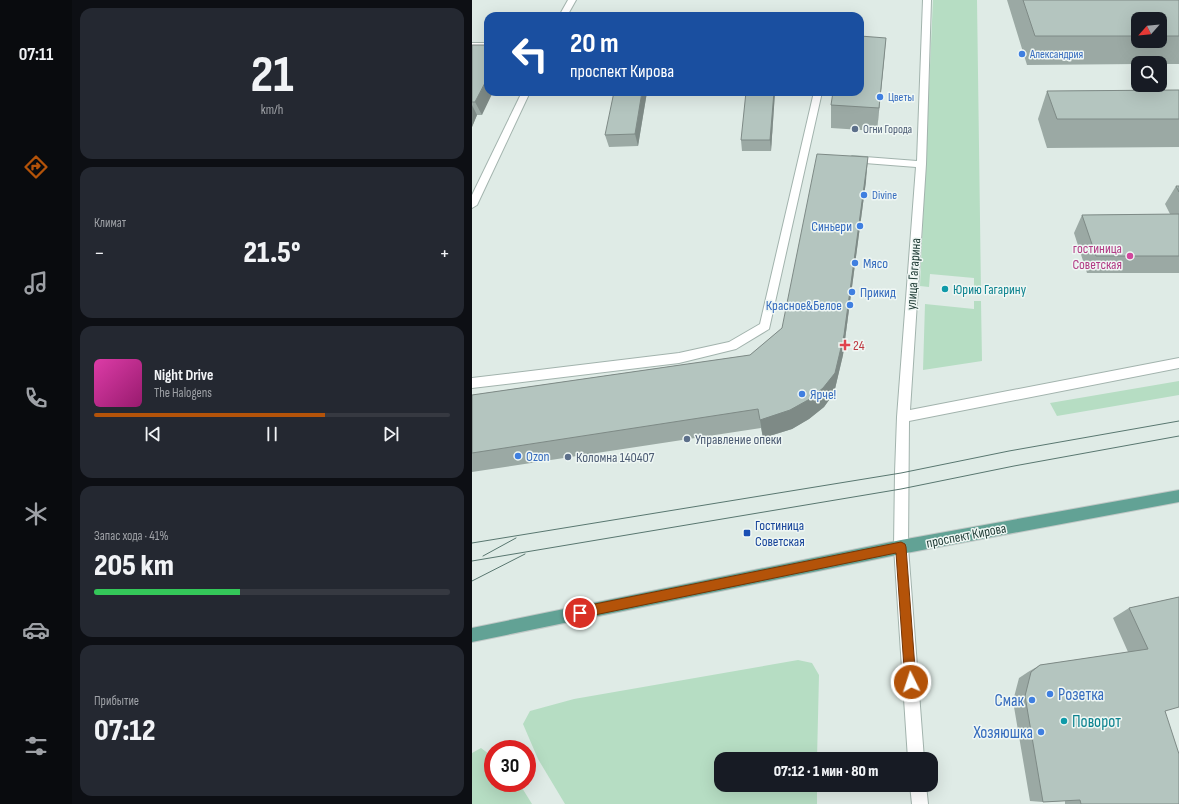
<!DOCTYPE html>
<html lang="ru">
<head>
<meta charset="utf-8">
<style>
  :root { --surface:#171b24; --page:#242831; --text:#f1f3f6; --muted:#9ea1a6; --line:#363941; --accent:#b45309 }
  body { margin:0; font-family:"Sofia Sans Condensed",sans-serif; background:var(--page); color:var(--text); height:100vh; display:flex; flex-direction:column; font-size:15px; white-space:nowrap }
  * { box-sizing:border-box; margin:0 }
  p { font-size:13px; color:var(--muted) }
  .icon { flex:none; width:22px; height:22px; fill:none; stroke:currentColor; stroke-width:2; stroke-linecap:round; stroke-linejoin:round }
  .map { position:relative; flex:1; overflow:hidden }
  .side { display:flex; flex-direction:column; gap:8px; padding:8px; background:#0d0f14; width:400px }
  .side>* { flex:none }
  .guide { position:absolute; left:12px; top:12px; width:380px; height:84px; border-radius:12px; box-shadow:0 4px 16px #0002; background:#1a4fa0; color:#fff; overflow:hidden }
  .needle { width:26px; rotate:243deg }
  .fabs { position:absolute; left:659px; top:12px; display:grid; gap:8px }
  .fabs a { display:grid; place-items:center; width:36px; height:36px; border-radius:8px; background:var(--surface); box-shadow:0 4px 16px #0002; font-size:20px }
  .speed { position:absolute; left:12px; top:740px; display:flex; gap:8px; font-size:20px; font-weight:700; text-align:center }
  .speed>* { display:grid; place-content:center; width:52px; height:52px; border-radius:50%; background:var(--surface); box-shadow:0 4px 16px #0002; line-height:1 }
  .speed .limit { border:6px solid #d22; background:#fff; color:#111 }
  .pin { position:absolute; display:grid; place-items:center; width:34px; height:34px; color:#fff; margin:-17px; border:2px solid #fff; border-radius:50%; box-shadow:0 1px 4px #0007 }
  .me { position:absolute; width:44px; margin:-22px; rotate:356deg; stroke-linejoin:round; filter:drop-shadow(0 0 3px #0008) }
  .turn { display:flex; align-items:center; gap:14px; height:84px; padding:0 20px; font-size:18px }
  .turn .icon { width:52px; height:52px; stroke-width:2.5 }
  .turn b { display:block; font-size:28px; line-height:34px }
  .big { font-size:30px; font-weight:800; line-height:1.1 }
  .side .card { flex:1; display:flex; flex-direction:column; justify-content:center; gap:6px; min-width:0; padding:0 14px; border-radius:12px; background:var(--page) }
  .side .dial { align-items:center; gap:0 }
  .dial b { font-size:52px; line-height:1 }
  .song { display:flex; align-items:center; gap:12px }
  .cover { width:48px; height:48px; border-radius:6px; background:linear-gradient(135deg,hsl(320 70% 55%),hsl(320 70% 35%)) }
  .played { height:4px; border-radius:2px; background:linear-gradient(90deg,var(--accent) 65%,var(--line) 65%) }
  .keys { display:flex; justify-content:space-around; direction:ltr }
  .heat { display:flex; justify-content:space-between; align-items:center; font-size:22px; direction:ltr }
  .charge { height:6px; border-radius:3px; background:linear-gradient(90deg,#34c759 41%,var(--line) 0) }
  .trip { position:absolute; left:242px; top:752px; width:224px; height:40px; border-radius:12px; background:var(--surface); box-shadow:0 4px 16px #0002; font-weight:800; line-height:40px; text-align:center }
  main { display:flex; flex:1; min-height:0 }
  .menu { display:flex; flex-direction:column; width:72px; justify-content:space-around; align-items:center; background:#090b0e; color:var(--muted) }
  .menu .icon { width:28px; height:28px }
  .menu .selected { color:var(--accent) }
  .menu b { font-size:18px; color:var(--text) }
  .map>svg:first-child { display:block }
  .green { fill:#b6ddc3 }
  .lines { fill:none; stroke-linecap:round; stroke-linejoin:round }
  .minor-casing { stroke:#a2b3ad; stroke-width:2 }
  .major-casing { stroke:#c0c8c6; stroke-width:2 }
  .minor { fill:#fff; fill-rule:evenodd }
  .major { fill:#62a295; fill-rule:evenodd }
  .tram { stroke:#597770; stroke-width:1 }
  .wall { fill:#9ba9a4; fill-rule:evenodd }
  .shaded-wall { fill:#7e8a86 }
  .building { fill:#b4c5bf; stroke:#7e8a86 }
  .route { fill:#b45309; stroke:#753606 }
  .shop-dot { fill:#3f7fe0; stroke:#eff7f4; stroke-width:1.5 }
  .service-dot { fill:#5c6f8a; stroke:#eff7f4; stroke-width:1.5 }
  .hotel-dot { fill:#d1479c; stroke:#eff7f4; stroke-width:1.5 }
  .culture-dot { fill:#0f9aa8; stroke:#eff7f4; stroke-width:1.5 }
  .health-dot { fill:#e0444e; stroke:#eff7f4; stroke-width:1.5 }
  .transit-dot { fill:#1a4fb4; stroke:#eff7f4; stroke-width:1.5 }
  .labels { text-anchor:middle; stroke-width:3; stroke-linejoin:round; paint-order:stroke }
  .far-shop-label { font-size:12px; fill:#366cbe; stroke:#eff7f4; text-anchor:start }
  .far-service-label { font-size:12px; fill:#4e5e75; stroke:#eff7f4; text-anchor:start }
  .shop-label { font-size:14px; fill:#366cbe; stroke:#eff7f4; text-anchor:start }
  .hotel-label { font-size:14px; fill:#b23c85; stroke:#eff7f4; text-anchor:end }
  .street-label { font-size:14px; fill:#1f3b35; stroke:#eff7f4 }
  .culture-label { font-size:14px; fill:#0d838f; stroke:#eff7f4; text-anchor:start }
  .health-label { font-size:14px; fill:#be3a42; stroke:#eff7f4; text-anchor:start }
  .service-label { font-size:14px; fill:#4e5e75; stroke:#eff7f4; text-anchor:start }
  .transit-label { font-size:14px; fill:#164399; stroke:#eff7f4; text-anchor:start }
  .near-shop-label { font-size:17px; fill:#366cbe; stroke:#eff7f4; text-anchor:end }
  .near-culture-label { font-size:17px; fill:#0d838f; stroke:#eff7f4; text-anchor:start }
</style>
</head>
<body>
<main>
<nav class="menu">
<b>07:11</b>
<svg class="icon selected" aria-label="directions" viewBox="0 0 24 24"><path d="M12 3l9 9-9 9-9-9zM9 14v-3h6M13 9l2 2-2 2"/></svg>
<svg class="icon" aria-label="music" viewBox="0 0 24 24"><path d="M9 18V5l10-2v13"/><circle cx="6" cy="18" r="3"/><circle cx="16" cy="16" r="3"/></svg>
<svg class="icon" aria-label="phone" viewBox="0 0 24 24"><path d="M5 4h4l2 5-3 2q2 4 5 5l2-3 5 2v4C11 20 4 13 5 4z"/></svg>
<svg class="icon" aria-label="climate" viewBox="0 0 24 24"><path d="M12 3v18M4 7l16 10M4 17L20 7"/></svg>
<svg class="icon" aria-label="car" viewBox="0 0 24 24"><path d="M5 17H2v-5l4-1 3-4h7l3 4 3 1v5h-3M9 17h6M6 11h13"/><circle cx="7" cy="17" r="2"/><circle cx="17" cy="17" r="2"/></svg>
<svg class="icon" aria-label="filters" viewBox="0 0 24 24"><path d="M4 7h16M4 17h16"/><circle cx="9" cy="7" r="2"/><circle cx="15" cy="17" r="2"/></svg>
</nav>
<section class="side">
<div class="card dial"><b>21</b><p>km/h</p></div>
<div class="card"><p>Климат</p>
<div class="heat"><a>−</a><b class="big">21.5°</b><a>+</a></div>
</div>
<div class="card">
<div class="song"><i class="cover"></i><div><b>Night Drive</b><p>The Halogens</p></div></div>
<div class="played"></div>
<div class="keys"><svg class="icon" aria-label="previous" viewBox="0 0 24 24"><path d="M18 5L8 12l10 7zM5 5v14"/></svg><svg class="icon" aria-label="pause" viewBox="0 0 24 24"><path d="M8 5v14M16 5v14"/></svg><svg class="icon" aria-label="next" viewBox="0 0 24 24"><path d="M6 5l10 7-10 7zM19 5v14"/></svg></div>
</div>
<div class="card"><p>Запас хода · 41%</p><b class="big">205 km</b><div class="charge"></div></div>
<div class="card"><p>Прибытие</p><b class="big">07:12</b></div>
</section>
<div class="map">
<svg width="707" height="804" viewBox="0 0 707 804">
  <rect width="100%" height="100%" fill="#dfebe6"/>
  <g class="green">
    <polygon points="461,0 505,0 509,292 502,292 502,278 458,274 457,287 448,286"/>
    <polygon points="502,301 509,301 510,361 451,370 453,304 502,309"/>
    <polygon points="707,381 707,395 585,416 578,403"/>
    <polygon points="326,660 340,663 347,675 345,759 249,759 249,785 345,785 345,804 93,804 66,759 51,724 58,711 102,699"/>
    <polygon points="9,748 21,757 21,783 47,783 60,804 0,804 0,753"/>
  </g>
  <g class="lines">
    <defs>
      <g id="minor">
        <polygon points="96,0 104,0 95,16 87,16"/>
        <polygon points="451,0 459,0 454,164 438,410 707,358 707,368 437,421 436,547 452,759 436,759 422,547 423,473 425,417 444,167 380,162 375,159 380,156 445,161"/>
        <rect x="0" y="43" width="16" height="4"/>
        <polygon points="50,92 58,92 5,205 0,208 0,195"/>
        <polygon points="342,92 350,92 297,329 264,349 207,363 0,388 0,378 207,353 257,342 288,324"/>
        <polygon points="438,785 454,785 456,804 440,804"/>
      </g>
      <polygon id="major" points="707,490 707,502 429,554 0,642 0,628 429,540"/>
    </defs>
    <use href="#minor" class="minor-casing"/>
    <use href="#major" class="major-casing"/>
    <use href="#minor" class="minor"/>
    <use href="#major" class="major"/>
    <g class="tram">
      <polyline points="0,543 429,473 537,451 707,421"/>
      <polyline points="11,556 44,538"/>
      <polyline points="0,561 429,489 542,466 707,436"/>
      <polyline points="0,581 53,554"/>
    </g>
  </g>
  <g class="wall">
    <path d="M535,0H707V64H688V63H666V64L555,65ZM666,19H688V41H666Z"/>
    <polygon points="414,38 405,131 359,128 359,105"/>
    <polygon points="0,45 10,115 5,115 0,127"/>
    <polygon points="707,90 707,147 575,148 566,119 575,91"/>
    <polygon points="175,92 166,146 137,147 133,135"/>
    <polygon points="303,92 299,151 270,151 269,140"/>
    <polygon points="394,181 371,355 362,393 352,407 337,419 320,429 291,438 289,428 0,472 0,395 278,355 310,328"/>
    <polygon points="704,186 707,186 707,273 615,273 602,233 610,215 698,214 693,204"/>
    <polygon points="707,597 693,711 707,804 593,804 593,801 571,802 558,801 541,701 547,678 556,672 568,665 656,652 641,618 657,608"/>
  </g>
  <g class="shaded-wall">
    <polygon points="414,38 412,61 405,131 407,108"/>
    <polygon points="16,77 16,92 21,92 10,115 3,102"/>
    <polygon points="170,92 175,92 166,146 163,134"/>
    <polygon points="302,92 303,92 299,151 298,140"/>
    <polygon points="0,105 5,115 0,127"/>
    <polygon points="396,157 394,181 371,355 362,393 352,407 337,419 320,429 291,438 288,420"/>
  </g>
  <g class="building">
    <polygon points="551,0 707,0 707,36 688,36 688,19 666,19 666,36 563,36"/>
    <polygon points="388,36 414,38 407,108 359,105 361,92 388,92"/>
    <polygon points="0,45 16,45 16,77 3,102 0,102"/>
    <polygon points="707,90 707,119 585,119 575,91"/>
    <polygon points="142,92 170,92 163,134 133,135"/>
    <polygon points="274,92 302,92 298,140 269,140"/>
    <polygon points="345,154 396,157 372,335 363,373 351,388 336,400 318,410 288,420 286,409 0,453 0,395 278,355 310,328"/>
    <polygon points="704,186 707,186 707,192"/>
    <polygon points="707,214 707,256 624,256 610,215"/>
    <polygon points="707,597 707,707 693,711 707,754 707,804 609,804 608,800 571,802 553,696 559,672 568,665 676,649 657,608"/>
  </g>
  <polygon class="route" points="429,542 433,544 434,547 444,682 443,686 439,688 434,686 433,682 424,553 108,618 104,617 102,613 104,609 108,607"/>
  <g class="shop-dot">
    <circle cx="550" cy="54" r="4"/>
    <circle cx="408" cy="97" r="4"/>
    <circle cx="392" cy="195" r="4"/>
    <circle cx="388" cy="226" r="4"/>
    <circle cx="383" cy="263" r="4"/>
    <circle cx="380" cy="292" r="4"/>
    <circle cx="378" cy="305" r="4"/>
    <circle cx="330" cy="394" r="4"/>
    <circle cx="46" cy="456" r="4"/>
    <circle cx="578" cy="694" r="4"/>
    <circle cx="560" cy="700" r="4"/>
    <circle cx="569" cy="732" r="4"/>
  </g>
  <g class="service-dot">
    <circle cx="383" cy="129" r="4"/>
    <circle cx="215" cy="439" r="4"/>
    <circle cx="96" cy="457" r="4"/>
  </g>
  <circle class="hotel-dot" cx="658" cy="256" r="4"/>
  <g class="culture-dot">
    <circle cx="473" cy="289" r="4"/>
    <circle cx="592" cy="721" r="4"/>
  </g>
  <path class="health-dot" d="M371 339h4v4h4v4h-4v4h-4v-4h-4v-4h4z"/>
  <rect class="transit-dot" x="271" y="529" width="8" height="8" rx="2"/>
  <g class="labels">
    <g class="far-shop-label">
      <text x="558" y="58">Александрия</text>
      <text x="416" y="101">Цветы</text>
      <text x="400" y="199">Divine</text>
    </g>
    <g class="far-service-label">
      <text x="391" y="133">Огни Города</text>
    </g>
    <g class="shop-label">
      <text x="380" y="231" text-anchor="end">Синьери</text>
      <text x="391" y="268">Мясо</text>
      <text x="388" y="297">Прикид</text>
      <text x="370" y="310" text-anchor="end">Красное&amp;Белое</text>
      <text x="338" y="399">Ярче!</text>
      <text x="54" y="461">Ozon</text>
    </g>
    <g class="hotel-label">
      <text x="650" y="253">гостиница<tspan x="650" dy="16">Советская</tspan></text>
    </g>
    <g class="street-label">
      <text transform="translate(441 274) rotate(-86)" y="5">улица Гагарина</text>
      <text transform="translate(494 535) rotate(-11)" y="5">проспект Кирова</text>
    </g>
    <g class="culture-label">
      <text x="481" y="294">Юрию Гагарину</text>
    </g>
    <g class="health-label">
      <text x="381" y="350">24</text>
    </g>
    <g class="service-label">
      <text x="223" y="444">Управление опеки</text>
      <text x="104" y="462">Коломна 140407</text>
    </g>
    <g class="transit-label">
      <text x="283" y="530">Гостиница<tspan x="283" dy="16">Советская</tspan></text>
    </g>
    <g class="near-shop-label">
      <text x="586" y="700" text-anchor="start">Розетка</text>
      <text x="552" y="706">Смак</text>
      <text x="561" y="738">Хозяюшка</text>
    </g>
    <g class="near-culture-label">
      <text x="600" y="727">Поворот</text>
    </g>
  </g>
</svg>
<div class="fabs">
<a><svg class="needle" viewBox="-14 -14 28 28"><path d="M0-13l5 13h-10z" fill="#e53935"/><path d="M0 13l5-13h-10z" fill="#9ea1a6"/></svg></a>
<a><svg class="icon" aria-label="search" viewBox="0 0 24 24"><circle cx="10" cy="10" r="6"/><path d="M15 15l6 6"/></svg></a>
</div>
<div class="speed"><div class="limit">30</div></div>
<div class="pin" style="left:108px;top:613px;background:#d93025"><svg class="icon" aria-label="arrive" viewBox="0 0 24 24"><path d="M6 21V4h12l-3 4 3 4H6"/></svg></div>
<svg class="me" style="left:439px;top:682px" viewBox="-20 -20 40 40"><circle r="17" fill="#b45309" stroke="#fff" stroke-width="3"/><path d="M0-11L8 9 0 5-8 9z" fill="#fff"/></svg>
<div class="trip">07:12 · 1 мин · 80 m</div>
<div class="guide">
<div class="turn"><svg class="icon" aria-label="left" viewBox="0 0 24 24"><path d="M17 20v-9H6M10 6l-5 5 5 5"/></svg><div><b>20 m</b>проспект Кирова</div></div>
</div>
</div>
</main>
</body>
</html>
